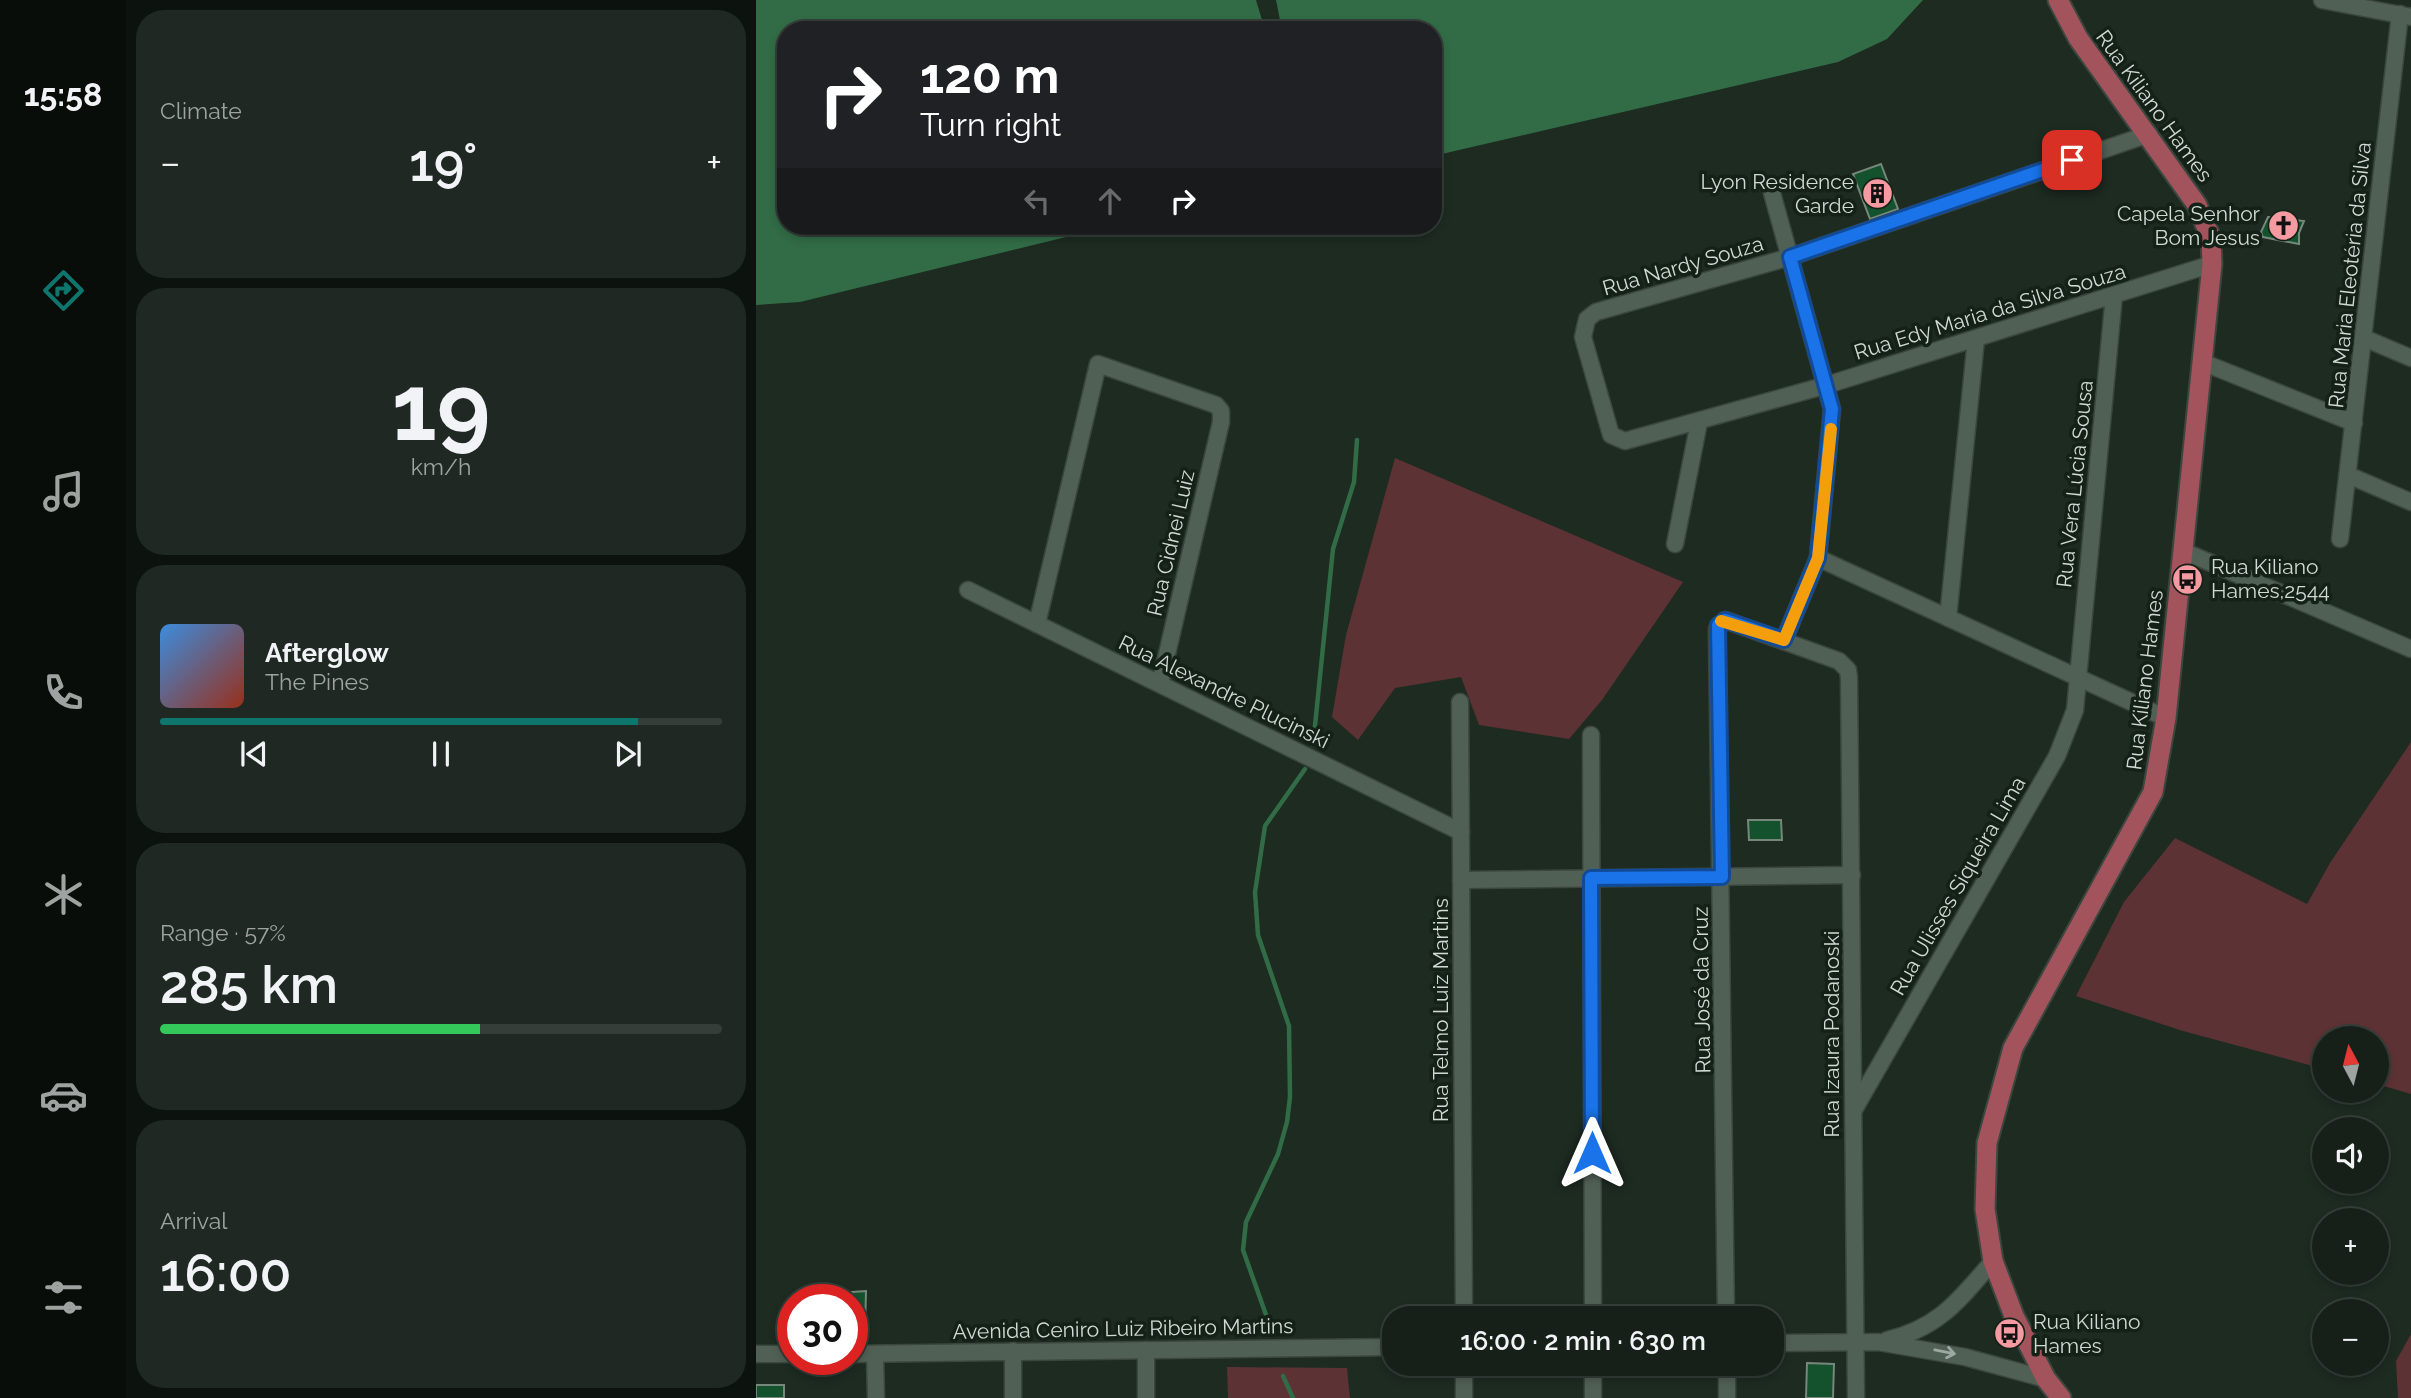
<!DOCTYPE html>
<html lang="en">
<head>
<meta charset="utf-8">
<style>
  :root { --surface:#162019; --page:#1f2822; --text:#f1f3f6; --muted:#9ea3a2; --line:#353e38; --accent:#0f766e }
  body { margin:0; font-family:Raleway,sans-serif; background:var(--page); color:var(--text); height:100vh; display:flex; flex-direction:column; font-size:26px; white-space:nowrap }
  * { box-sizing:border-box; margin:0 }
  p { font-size:23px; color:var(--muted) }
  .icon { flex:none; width:38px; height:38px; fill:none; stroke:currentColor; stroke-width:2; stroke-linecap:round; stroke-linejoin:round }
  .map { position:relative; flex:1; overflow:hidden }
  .panel { display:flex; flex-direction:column; gap:10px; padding:10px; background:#0c120e; width:630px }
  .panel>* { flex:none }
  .guide { position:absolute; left:21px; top:21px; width:665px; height:214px; border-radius:28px; box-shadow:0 4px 10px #0003,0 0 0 2px var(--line); background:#202124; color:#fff; overflow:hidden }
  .needle { width:46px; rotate:353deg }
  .controls { position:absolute; left:1556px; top:1026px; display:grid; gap:14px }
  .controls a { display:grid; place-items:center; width:77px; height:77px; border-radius:50%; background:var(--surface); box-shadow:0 4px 10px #0003,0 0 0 2px var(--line); font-size:35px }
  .speed { position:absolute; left:21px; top:1284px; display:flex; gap:14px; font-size:35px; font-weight:700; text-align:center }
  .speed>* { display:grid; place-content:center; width:91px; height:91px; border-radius:50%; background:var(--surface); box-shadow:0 4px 10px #0003,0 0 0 2px var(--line); line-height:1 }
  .speed .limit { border:10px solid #d22; background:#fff; color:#111 }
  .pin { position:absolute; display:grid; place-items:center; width:60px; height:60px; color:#fff; margin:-30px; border-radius:14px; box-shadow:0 4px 10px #0006 }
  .me { position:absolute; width:77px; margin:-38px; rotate:0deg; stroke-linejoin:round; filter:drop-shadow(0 0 5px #0008) }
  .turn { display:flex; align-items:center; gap:24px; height:147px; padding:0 28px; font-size:32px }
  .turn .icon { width:91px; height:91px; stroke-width:2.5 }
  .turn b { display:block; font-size:49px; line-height:60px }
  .lanes { display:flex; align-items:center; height:66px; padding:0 28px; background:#0003; justify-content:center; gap:35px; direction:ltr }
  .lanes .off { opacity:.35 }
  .big { font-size:52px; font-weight:600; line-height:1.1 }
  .panel .tile { flex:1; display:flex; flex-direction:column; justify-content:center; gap:10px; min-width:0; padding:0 24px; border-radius:28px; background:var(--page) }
  .panel .dial { align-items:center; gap:0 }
  .dial b { font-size:91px; line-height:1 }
  .song { display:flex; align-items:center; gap:21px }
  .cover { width:84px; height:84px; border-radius:10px; background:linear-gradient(135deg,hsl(210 70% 55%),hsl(10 70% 35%)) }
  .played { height:7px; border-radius:4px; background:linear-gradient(90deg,var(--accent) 85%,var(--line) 85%) }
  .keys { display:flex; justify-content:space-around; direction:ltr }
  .heat { display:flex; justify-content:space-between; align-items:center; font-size:38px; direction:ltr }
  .charge { height:10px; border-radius:5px; background:linear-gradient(90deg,#34c759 57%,var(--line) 0) }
  .trip { position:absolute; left:626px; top:1306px; width:402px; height:70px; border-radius:28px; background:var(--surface); box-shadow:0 4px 10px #0003,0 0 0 2px var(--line); font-weight:600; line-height:70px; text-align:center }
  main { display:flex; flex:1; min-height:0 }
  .tabs { display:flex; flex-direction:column; width:126px; justify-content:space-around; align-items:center; background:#090d0a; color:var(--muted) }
  .tabs .icon { width:49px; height:49px }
  .tabs .on { color:var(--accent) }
  .tabs b { font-size:32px; color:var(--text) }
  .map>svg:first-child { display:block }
  .green { fill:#5c3235 }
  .water { fill:#316c46 }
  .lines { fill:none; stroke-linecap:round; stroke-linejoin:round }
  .stream { stroke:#316c46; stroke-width:4.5 }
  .building { fill:#13522d; stroke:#77877b; stroke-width:2 }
  .minor-casing { stroke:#3b463e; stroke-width:19 }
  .major-casing { stroke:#3b463e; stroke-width:23 }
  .minor { stroke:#516055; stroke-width:16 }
  .major { stroke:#a3535b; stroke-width:19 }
  .oneway { stroke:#9da9a0 }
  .route-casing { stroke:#114b97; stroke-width:18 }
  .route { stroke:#1a73e8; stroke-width:12 }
  .slow { stroke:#f59e0b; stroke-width:12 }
  .labels { text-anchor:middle; stroke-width:7; stroke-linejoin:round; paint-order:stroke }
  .street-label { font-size:21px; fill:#d0d9d2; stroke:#142117 }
  .poi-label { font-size:21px; fill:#d0d9d2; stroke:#142117; text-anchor:end }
</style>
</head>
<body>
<main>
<nav class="tabs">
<b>15:58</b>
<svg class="icon on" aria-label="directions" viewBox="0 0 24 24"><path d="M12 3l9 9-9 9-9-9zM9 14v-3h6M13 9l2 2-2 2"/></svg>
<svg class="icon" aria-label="music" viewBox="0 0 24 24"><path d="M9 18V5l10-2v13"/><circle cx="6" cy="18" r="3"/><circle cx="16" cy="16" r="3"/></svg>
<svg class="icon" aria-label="phone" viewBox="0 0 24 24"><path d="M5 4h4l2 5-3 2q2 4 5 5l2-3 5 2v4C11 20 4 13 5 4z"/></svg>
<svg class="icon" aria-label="climate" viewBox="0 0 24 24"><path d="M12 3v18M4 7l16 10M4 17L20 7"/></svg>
<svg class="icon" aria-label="car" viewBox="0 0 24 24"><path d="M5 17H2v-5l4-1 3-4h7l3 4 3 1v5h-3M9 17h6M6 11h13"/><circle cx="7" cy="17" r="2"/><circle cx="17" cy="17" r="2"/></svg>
<svg class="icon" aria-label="filters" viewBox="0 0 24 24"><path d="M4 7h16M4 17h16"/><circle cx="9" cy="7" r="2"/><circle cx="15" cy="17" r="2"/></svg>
</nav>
<section class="panel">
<div class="tile"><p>Climate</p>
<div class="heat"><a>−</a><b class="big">19°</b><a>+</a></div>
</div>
<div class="tile dial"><b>19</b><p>km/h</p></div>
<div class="tile">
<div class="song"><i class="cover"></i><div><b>Afterglow</b><p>The Pines</p></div></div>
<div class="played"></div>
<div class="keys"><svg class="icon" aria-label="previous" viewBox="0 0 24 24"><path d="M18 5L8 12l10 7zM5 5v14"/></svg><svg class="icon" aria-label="pause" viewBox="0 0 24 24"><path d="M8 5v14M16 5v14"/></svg><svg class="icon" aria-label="next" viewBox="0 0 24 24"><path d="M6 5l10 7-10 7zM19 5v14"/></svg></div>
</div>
<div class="tile"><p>Range · 57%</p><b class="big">285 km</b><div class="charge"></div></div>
<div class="tile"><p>Arrival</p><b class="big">16:00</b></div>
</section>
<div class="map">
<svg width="1655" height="1398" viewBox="0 0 1655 1398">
  <rect width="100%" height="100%" fill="#1d2b21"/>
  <g class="green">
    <polygon points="639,458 927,582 846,700 813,739 723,725 705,677 639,688 602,740 576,717 590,635"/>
    <polygon points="1655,742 1655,1094 1621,1084 1620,1038 1568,1038 1568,1069 1427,1031 1320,996 1368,902 1419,838 1551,904 1574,863"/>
    <polygon points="1655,1334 1655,1398 1642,1398 1640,1361"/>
    <polygon points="471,1367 591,1368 594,1398 472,1398"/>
  </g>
  <g class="water">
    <polygon points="0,0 500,0 509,30 30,30 30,226 355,226 44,302 0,305"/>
    <polygon points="520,0 1167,0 1131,39 1082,62 677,156 677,30 526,30"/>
  </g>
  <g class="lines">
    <g class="stream">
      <polyline points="557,745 577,549 598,482 601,440"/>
      <polyline points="515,1329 487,1250 490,1222 522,1154 531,1122 534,1097 533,1026 502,935 499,892 509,826 549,769"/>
      <polyline points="527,1376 537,1398"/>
    </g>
  </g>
  <g class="building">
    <polygon points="1125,164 1142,209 1114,219 1097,174"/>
    <polygon points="1512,217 1548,221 1543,233 1543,244 1507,237 1505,232"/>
    <polygon points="992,820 1025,820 1026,840 993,840"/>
    <polygon points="110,1291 109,1331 96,1332 96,1292"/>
    <polygon points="1051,1363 1078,1364 1077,1398 1050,1398"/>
    <rect x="0" y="1385" width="28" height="13"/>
  </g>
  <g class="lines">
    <defs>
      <g id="minor">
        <polyline points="1566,0 1655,17"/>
        <polyline points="1393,134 1034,257 840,312 831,319 827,337 855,435 869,441 1071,385 1456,264"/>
        <polyline points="1016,193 1076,409 1062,558 1028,640"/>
        <polyline points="1608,338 1655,358"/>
        <polyline points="1446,362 1598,423"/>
        <polyline points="1592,475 1655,502"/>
        <polyline points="1584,539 1644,14"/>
        <polyline points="919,544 943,422"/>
        <polyline points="1427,551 1655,649"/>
        <polyline points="1062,558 1410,718"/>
        <polyline points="212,590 705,832"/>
        <polyline points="1192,618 1220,339"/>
        <polyline points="281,624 342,364 460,405 465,411 465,422 404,684"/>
        <polyline points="704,702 708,1318"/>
        <polyline points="835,735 837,1318"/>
        <polyline points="705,880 1096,875"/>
        <polyline points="1099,1108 1301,756 1319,710 1358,295"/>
        <polyline points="970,1318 961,629 969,620 1083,661 1092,670 1093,678 1100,1398"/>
        <path d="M1131,1340C1183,1328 1203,1300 1237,1261"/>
        <polyline points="1017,1343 1122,1342 1209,1357 1290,1379"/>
        <polyline points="390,1350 390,1398"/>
        <polyline points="0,1354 37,1354"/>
        <polyline points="96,1354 639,1347"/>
        <polyline points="119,1354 120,1398"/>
        <polyline points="257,1398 257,1351"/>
        <polyline points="708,1398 708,1363"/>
        <polyline points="837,1398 837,1363"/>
        <polyline points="971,1398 971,1363"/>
      </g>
      <polyline id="major" points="1302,0 1322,38 1441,205 1455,238 1456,264 1410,718 1397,792 1257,1048 1231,1143 1229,1209 1237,1261 1258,1316 1290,1379 1305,1398"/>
    </defs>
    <use href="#minor" class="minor-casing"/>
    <use href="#major" class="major-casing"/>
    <use href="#minor" class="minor"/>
    <use href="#major" class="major"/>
  </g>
  <defs><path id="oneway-shaft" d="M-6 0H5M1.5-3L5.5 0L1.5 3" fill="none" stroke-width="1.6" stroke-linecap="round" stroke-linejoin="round" transform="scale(1.75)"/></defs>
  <use class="oneway" href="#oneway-shaft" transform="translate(1189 1352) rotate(11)"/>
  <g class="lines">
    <defs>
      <polyline id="route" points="836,1153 835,878 966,877 962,625 969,620 1028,640 1062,558 1076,409 1034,257 1316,160"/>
    </defs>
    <use href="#route" class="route-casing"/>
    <use href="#route" class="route"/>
    <polyline class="slow" points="965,621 1028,640 1062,558 1075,429"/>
  </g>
  <defs>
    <symbol id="building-disc" viewBox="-11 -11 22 22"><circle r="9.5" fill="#f49aa0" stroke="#142117"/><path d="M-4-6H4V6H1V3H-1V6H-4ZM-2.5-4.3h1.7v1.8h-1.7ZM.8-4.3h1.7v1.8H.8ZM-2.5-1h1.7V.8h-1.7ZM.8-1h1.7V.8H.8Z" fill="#111"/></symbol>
    <symbol id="church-disc" viewBox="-11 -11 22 22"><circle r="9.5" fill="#f49aa0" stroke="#142117"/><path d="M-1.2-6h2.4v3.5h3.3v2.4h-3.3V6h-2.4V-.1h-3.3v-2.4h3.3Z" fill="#111"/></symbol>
    <symbol id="bus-disc" viewBox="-11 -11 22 22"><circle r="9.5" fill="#f49aa0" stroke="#142117"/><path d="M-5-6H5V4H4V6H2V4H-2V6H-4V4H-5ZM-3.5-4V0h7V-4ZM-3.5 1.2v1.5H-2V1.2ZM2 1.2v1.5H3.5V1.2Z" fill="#111"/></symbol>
  </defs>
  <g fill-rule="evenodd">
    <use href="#building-disc" x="1104" y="176" width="35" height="35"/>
    <use href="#church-disc" x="1510" y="208" width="35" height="35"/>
    <use href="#bus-disc" x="1414" y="562" width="35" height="35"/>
    <use href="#bus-disc" x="1236" y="1316" width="35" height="35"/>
  </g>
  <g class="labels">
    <g class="street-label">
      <text transform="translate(1398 106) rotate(54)" y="7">Rua Kiliano Hames</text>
      <text transform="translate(927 266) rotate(-16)" y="7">Rua Nardy Souza</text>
      <text transform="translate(1594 275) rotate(-84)" y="7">Rua Maria Eleotéria da Silva</text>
      <text transform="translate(1234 312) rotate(-17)" y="7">Rua Edy Maria da Silva Souza</text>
      <text transform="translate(1319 484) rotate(-84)" y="7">Rua Vera Lúcia Sousa</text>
      <text transform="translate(415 543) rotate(-77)" y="7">Rua Cidnei Luiz</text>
      <text transform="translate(1389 680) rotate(-83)" y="7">Rua Kiliano Hames</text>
      <text transform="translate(468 692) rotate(26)" y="7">Rua Alexandre Plucinski</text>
      <text transform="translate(1202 886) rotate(-60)" y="7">Rua Ulisses Siqueira Lima</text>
      <text transform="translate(946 990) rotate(-91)" y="7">Rua José da Cruz</text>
      <text transform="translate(685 1010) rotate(-90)" y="7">Rua Telmo Luiz Martins</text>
      <text transform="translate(1076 1034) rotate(-90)" y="7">Rua Izaura Podanoski</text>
      <text transform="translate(367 1329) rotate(-1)" y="7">Avenida Ceniro Luiz Ribeiro Martins</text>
    </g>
    <g class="poi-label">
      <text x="1098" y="189">Lyon Residence<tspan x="1098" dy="24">Garde</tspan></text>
      <text x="1504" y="221">Capela Senhor<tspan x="1504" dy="24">Bom Jesus</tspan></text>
      <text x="1455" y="574" text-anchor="start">Rua Kiliano<tspan x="1455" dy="24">Hames,2544</tspan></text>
      <text x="1277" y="1329" text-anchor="start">Rua Kiliano<tspan x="1277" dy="24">Hames</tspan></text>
    </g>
  </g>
</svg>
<div class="controls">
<a><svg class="needle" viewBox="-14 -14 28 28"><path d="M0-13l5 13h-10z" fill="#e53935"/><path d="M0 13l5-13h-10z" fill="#9ea3a2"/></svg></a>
<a><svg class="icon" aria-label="sound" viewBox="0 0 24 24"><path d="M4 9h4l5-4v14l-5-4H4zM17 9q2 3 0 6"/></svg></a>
<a>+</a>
<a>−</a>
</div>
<div class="speed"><div class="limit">30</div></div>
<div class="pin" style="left:1316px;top:160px;background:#d93025"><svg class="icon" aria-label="arrive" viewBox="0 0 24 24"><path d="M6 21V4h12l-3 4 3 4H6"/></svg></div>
<svg class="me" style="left:836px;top:1153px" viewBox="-20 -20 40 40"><path d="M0-17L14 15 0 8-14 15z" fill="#1a73e8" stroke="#fff" stroke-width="4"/></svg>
<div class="trip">16:00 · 2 min · 630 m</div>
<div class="guide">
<div class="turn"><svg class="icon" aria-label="right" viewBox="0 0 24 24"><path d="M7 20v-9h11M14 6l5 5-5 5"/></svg><div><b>120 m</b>Turn right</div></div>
<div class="lanes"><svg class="icon off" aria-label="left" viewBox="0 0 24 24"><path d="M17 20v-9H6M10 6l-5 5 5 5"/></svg><svg class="icon off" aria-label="ahead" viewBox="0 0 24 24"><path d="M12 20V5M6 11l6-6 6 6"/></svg><svg class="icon" aria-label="right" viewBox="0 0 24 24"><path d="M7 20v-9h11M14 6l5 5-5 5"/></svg></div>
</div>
</div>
</main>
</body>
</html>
